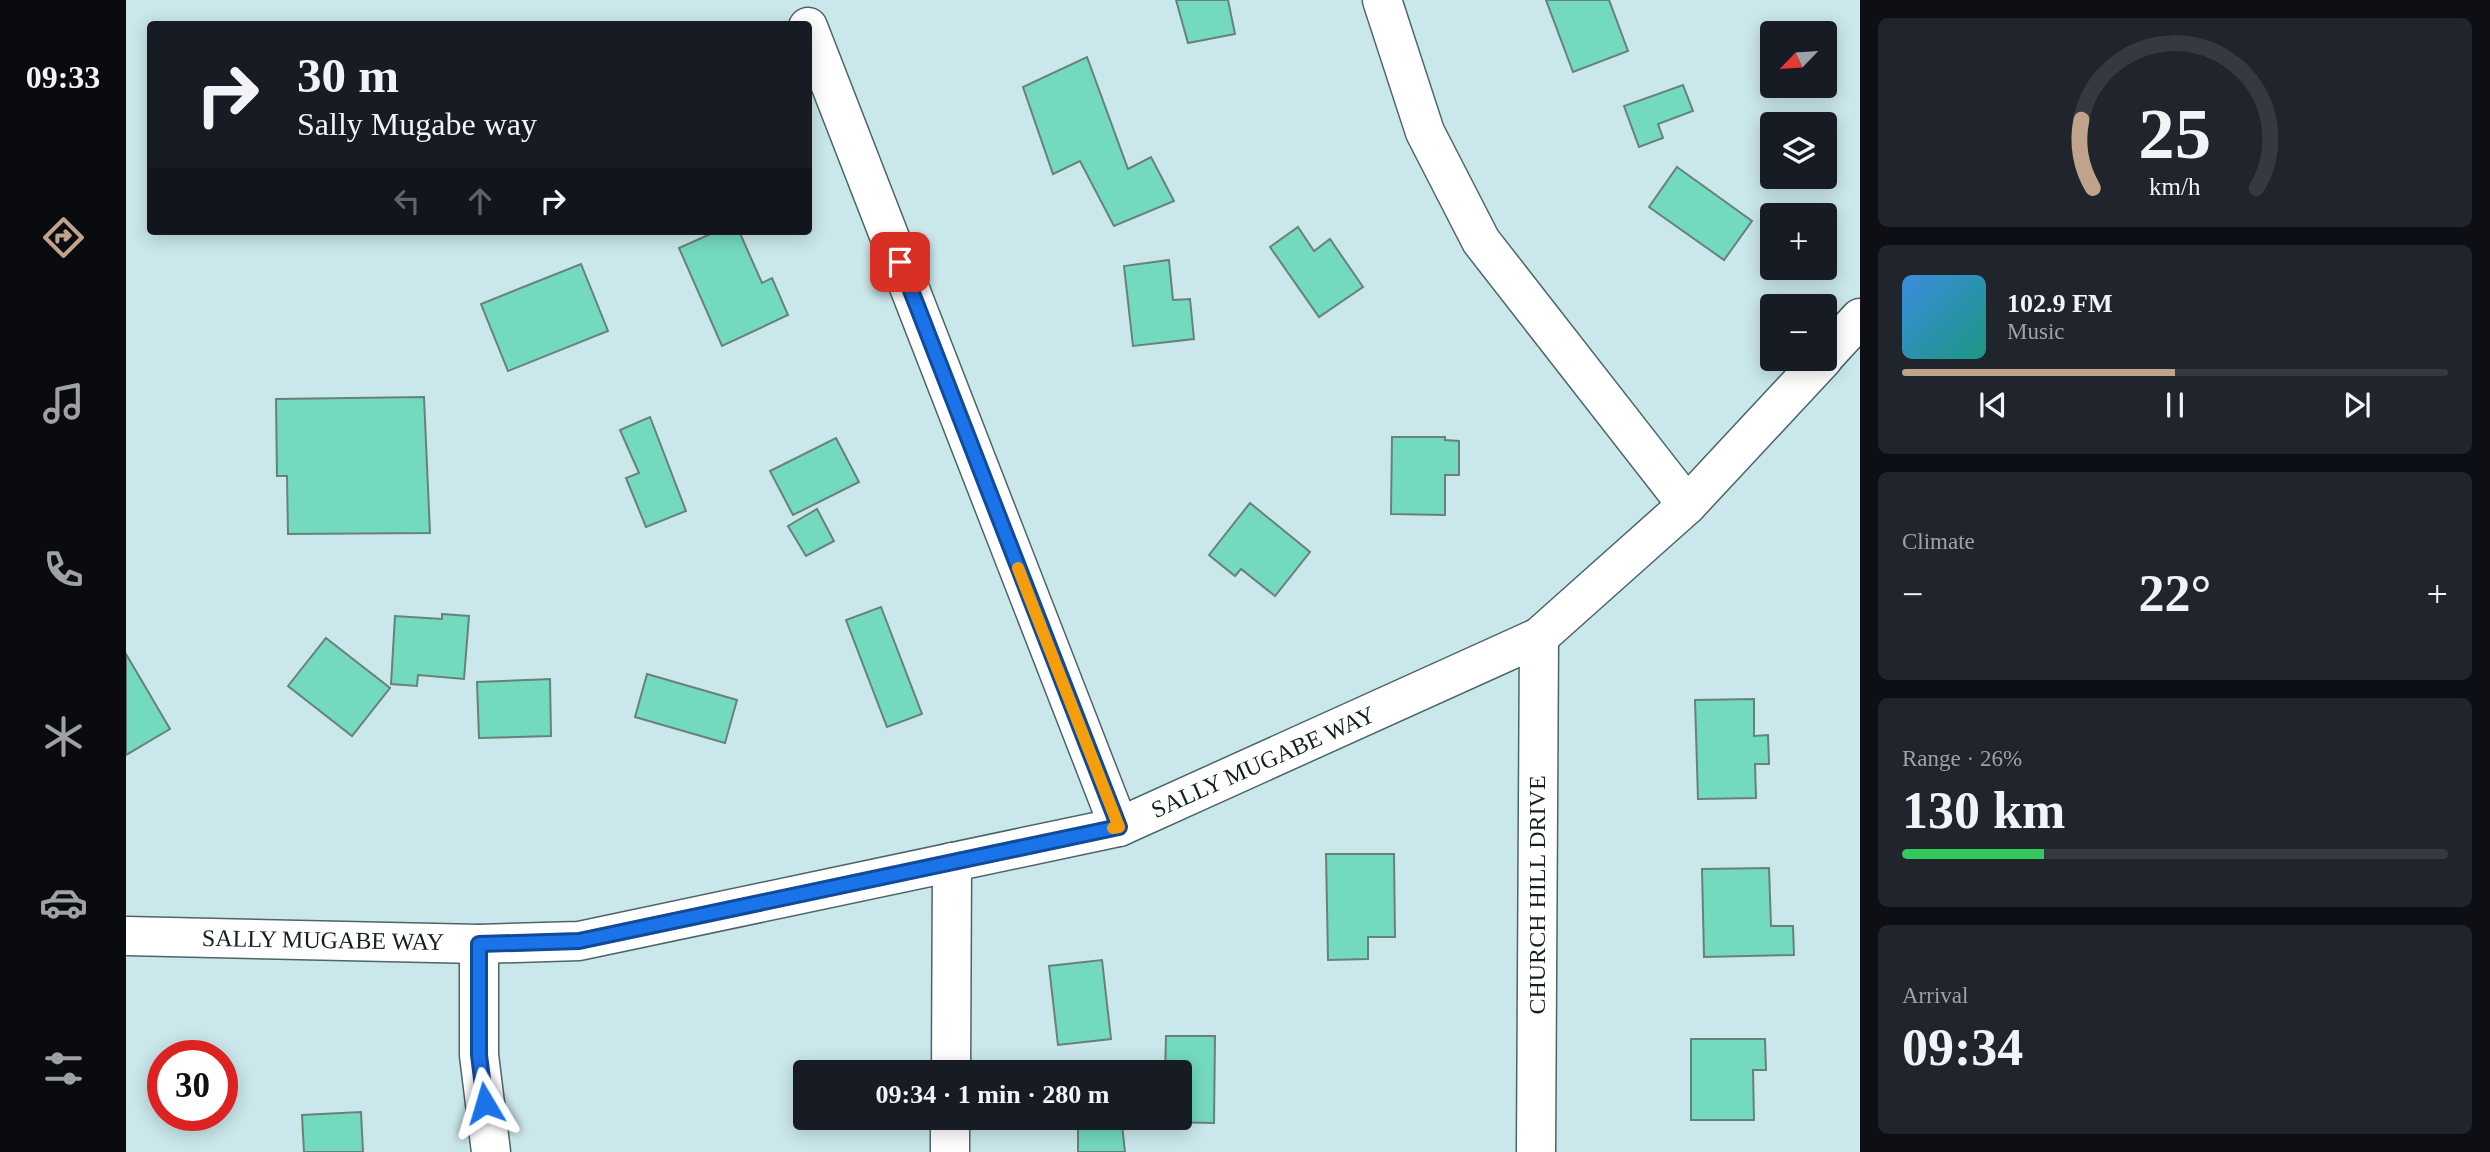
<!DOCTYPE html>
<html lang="en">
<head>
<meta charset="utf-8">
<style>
  :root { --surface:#171b24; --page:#20242c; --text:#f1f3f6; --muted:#9ea1a6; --line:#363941; --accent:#bfa38a }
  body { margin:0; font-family:Georgia,serif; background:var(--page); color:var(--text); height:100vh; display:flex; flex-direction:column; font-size:26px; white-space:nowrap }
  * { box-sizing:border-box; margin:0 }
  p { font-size:23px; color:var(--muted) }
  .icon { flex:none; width:38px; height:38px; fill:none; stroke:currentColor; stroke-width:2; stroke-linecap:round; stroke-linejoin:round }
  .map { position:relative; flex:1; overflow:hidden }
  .details { display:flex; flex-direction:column; gap:18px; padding:18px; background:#0d0f14; width:630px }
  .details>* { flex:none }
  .top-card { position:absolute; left:21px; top:21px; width:665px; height:214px; border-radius:7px; box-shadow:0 4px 18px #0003; background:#171b24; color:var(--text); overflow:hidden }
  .needle { width:46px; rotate:245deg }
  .buttons { position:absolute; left:1634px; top:21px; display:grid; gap:14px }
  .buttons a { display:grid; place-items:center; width:77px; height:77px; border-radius:7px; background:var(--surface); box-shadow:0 4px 18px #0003; font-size:35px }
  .speed { position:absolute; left:21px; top:1040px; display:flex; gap:14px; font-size:35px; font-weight:700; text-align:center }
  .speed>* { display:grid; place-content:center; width:91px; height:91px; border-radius:50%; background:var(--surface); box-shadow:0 4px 18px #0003; line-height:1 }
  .speed .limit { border:10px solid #d22; background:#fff; color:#111 }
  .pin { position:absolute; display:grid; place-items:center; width:60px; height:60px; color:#fff; margin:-30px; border-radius:14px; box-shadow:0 4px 10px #0006 }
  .me { position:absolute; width:77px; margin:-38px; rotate:353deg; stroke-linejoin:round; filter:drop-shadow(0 0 5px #0008) }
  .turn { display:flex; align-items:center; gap:24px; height:147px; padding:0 35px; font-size:32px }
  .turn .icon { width:91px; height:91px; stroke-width:2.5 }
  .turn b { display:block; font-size:49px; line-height:60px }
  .lanes { display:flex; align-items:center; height:66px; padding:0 35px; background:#0003; justify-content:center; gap:35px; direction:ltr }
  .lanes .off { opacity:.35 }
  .big { font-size:52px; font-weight:600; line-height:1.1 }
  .details .card { flex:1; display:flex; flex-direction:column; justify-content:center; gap:10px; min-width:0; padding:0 24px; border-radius:10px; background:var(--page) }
  .details .dial { align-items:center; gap:0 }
  .dial svg { height:182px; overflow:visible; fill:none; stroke:var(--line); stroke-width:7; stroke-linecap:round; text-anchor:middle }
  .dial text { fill:var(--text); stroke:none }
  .song { display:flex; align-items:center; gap:21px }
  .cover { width:84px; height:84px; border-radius:10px; background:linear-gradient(135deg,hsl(210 70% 55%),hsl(170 70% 35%)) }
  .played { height:7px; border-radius:4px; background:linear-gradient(90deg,var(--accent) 50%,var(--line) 50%) }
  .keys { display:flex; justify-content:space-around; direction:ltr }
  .heat { display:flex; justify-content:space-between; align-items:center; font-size:38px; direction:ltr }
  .charge { height:10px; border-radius:5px; background:linear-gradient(90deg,#34c759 26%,var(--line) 0) }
  .trip { position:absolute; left:667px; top:1060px; width:399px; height:70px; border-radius:7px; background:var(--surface); box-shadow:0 4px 18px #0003; font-weight:600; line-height:70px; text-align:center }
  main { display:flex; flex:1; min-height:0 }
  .dock { display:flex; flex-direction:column; width:126px; justify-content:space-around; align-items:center; background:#090b0e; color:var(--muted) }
  .dock .icon { width:49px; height:49px }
  .dock .selected { color:var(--accent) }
  .dock b { font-size:32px; color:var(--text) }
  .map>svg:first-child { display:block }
  .building { fill:#73dac0; stroke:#688179; stroke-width:2 }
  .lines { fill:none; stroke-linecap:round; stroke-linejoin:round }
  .minor-casing { stroke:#4c6568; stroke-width:41 }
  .minor { stroke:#fff; stroke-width:38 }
  .route-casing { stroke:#114b97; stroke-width:18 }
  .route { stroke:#1a73e8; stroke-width:12 }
  .slow { stroke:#f59e0b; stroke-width:12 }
  .labels { text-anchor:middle; stroke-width:7; stroke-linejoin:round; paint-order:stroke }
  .street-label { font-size:24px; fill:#141f20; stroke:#fff }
</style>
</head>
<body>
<main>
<nav class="dock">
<b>09:33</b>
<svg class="icon selected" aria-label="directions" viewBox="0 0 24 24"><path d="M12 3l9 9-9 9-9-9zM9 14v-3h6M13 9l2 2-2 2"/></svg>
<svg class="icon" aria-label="music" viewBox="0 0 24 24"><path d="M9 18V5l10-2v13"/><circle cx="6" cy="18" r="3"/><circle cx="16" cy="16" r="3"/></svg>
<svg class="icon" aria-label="phone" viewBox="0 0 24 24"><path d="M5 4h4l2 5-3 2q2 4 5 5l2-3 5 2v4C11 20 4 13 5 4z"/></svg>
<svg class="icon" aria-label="climate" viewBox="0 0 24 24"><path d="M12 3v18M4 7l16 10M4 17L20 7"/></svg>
<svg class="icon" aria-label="car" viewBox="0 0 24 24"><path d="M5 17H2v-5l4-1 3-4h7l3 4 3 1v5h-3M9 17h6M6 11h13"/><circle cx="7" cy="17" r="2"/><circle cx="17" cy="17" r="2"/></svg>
<svg class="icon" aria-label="filters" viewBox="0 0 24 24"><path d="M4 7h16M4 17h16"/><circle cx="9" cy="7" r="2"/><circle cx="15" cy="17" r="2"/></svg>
</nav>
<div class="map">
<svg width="1734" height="1152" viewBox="0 0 1734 1152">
  <rect width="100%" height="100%" fill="#cae7eb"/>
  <g class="building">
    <polygon points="1050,0 1102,0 1109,34 1062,43"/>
    <polygon points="1420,0 1483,0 1502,51 1447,72"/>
    <polygon points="961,57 1002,169 1025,157 1048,201 988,226 954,161 927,174 897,87"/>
    <polygon points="1557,85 1567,111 1532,124 1537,138 1513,147 1498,106"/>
    <polygon points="1551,167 1626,221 1598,260 1523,207"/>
    <polygon points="1172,227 1188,251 1204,239 1237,287 1193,317 1144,247"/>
    <polygon points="591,231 613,231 636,283 646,278 662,315 596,346 553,248"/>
    <polygon points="1043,260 1047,300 1064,299 1068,339 1007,346 998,266"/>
    <polygon points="455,264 482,331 382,371 355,304"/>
    <polygon points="298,397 304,533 162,534 161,476 151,476 150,399"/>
    <polygon points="524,417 560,511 520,527 500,478 513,473 494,430"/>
    <polygon points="1266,437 1319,437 1319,440 1333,441 1333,475 1319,475 1319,515 1265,514"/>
    <polygon points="710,438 733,482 667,515 644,471"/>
    <polygon points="1124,503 1184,552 1149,596 1115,569 1109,576 1083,555"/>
    <polygon points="691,509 708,541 680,556 662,526"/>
    <polygon points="755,607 796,714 761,727 720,620"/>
    <polygon points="316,614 343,616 338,679 292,675 291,686 265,684 269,616 316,619"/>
    <polygon points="200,638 264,688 226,736 162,686"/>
    <polygon points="0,654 44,729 0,755"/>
    <polygon points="521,674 611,700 599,743 509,717"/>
    <polygon points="424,679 425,736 353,738 351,682"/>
    <polygon points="1628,699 1628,736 1642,735 1643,764 1629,764 1630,798 1572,799 1569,700"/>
    <polygon points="1200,854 1268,854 1269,937 1242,937 1242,959 1202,960"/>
    <polygon points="1643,868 1645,926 1667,926 1668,955 1578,957 1576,869"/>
    <polygon points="976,960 985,1039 932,1045 923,966"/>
    <polygon points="1040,1036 1089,1036 1088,1123 1039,1122 1039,1118 1054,1118 1054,1073 1039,1073"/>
    <polygon points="1565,1039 1639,1039 1640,1070 1627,1070 1628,1120 1565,1120"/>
    <polygon points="235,1112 237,1152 178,1152 176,1115"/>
    <polygon points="952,1125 996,1125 999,1152 952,1152"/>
  </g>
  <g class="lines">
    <defs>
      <g id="minor">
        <polyline points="1256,0 1299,132 1355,241 1561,505"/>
        <polyline points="682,27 993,827"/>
        <polyline points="1699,356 1734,318"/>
        <polyline points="0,936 353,944 453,941 993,827 1413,637 1561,505 1697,359"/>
        <polyline points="353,944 353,1055 365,1152"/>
        <polyline points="825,1073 826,862"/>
        <polyline points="824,1152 824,1118"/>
        <polyline points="1410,1152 1413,637"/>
      </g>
    </defs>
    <use href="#minor" class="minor-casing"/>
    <use href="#minor" class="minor"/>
  </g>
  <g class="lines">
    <defs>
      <polyline id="route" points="359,1103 353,1055 353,944 453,941 993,827 774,262"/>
    </defs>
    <use href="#route" class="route-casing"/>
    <use href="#route" class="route"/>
    <polyline class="slow" points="892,568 993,827 987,828"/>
  </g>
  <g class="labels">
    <g class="street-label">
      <text transform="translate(1137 762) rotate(-24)" y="8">SALLY MUGABE WAY</text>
      <text transform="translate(1411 895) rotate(-90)" y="8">CHURCH HILL DRIVE</text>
      <text transform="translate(197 940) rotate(1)" y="8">SALLY MUGABE WAY</text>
    </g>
  </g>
</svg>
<div class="buttons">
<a><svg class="needle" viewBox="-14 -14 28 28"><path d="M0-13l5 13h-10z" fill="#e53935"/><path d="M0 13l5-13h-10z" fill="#9ea1a6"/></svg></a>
<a><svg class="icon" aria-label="layers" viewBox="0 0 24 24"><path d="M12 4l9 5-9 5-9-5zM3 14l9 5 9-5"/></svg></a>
<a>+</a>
<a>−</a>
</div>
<div class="speed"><div class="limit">30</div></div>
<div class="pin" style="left:774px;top:262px;background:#d93025"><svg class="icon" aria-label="arrive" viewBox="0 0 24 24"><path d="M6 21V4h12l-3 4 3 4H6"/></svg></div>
<svg class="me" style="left:359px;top:1103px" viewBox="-20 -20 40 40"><path d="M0-17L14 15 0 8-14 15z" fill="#1a73e8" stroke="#fff" stroke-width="4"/></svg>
<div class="trip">09:34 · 1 min · 280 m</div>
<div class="top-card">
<div class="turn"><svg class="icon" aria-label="right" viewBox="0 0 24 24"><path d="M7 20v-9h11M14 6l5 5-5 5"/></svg><div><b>30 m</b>Sally Mugabe way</div></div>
<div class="lanes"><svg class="icon off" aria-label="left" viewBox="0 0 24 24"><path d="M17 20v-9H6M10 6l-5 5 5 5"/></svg><svg class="icon off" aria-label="ahead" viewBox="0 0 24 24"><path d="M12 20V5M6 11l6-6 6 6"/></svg><svg class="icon" aria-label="right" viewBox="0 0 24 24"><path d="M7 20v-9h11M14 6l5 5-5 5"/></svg></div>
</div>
</div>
<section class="details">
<div class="card dial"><svg viewBox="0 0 100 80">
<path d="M14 69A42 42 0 1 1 86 69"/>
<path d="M14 69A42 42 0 0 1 9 39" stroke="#bfa38a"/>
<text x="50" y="56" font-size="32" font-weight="700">25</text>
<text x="50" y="72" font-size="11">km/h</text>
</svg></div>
<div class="card">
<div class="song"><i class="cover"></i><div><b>102.9 FM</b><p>Music</p></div></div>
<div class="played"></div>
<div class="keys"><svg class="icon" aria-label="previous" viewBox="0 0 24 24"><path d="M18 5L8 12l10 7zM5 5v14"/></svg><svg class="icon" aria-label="pause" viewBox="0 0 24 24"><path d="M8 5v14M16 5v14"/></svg><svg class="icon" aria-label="next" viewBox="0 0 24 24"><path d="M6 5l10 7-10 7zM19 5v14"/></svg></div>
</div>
<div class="card"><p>Climate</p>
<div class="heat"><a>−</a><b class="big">22°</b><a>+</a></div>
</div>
<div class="card"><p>Range · 26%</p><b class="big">130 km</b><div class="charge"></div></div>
<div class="card"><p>Arrival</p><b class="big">09:34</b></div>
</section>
</main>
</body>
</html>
